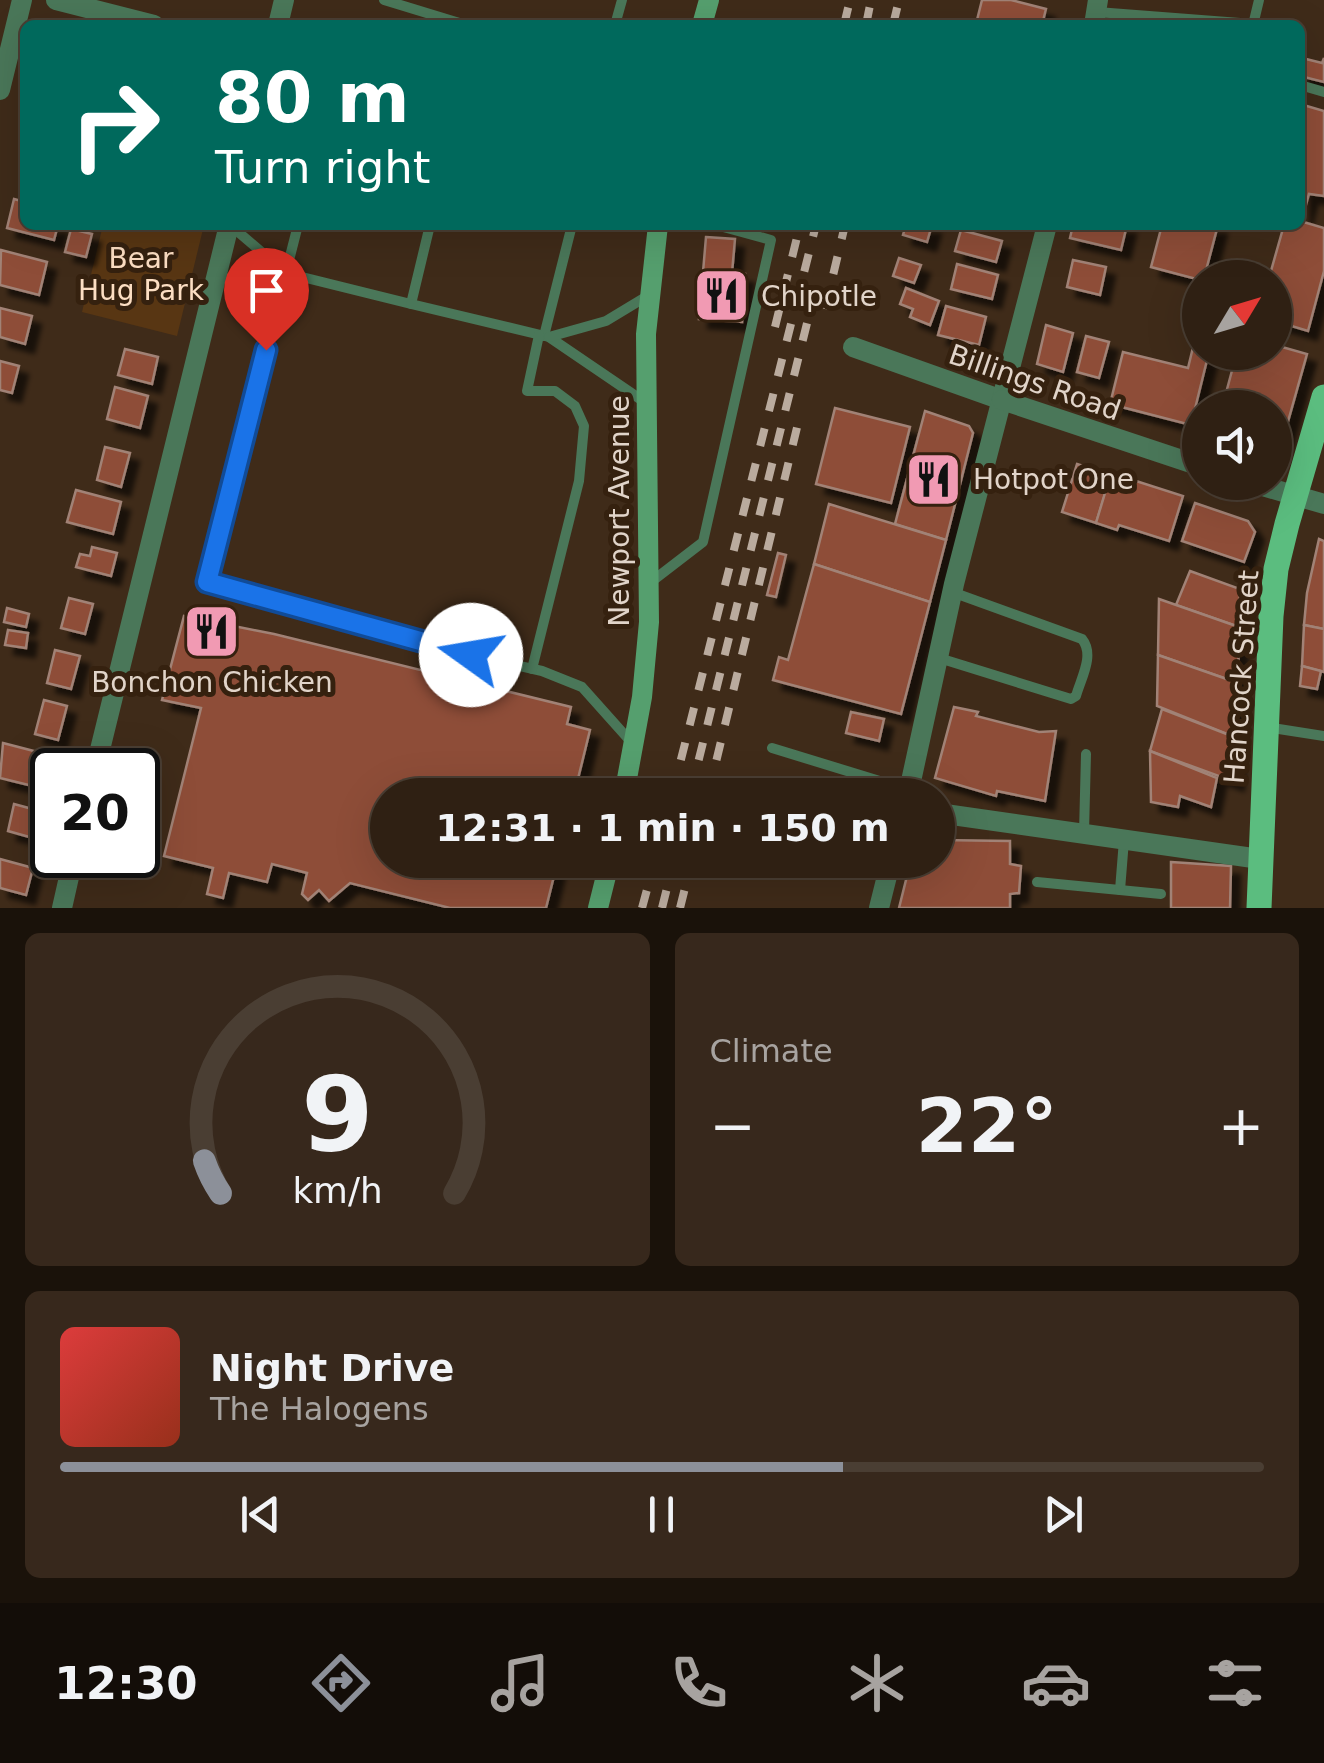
<!DOCTYPE html>
<html lang="en">
<head>
<meta charset="utf-8">
<style>
  :root { --surface:#2f2013; --page:#37281c; --text:#f1f3f6; --muted:#a7a3a0; --line:#4a3e33; --accent:#8c9099 }
  body { margin:0; font-family:"DejaVu Sans",sans-serif; background:var(--page); color:var(--text); height:100vh; display:flex; flex-direction:column; font-size:38px; white-space:nowrap }
  * { box-sizing:border-box; margin:0 }
  p { font-size:32px; color:var(--muted) }
  .icon { flex:none; width:55px; height:55px; fill:none; stroke:currentColor; stroke-width:2; stroke-linecap:round; stroke-linejoin:round }
  .map { position:relative; height:908px; overflow:hidden }
  .side { display:flex; flex-direction:column; gap:25px; padding:25px; background:#1a120a; flex:1 }
  .side>* { flex:none }
  .top-card { position:absolute; left:20px; top:20px; width:1285px; height:210px; border-radius:15px; box-shadow:0 10px 40px #0002,0 0 0 2px var(--line); background:#00695c; color:#fff; overflow:hidden }
  .needle { width:65px; rotate:52deg }
  .buttons { position:absolute; left:1182px; top:260px; display:grid; gap:20px }
  .buttons a { display:grid; place-items:center; width:110px; height:110px; border-radius:50%; background:var(--surface); box-shadow:0 10px 40px #0002,0 0 0 2px var(--line); font-size:50px }
  .speed { position:absolute; left:30px; top:748px; display:flex; gap:20px; font-size:50px; font-weight:700; text-align:center }
  .speed>* { display:grid; place-content:center; width:130px; height:130px; border-radius:50%; background:var(--surface); box-shadow:0 10px 40px #0002,0 0 0 2px var(--line); line-height:1 }
  .speed .limit { border:5px solid #111; border-radius:15px; background:#fff; color:#111 }
  .pin { position:absolute; display:grid; place-items:center; width:85px; height:85px; color:#fff; margin:-102px -42px; border-radius:50% 50% 50% 0; rotate:-45deg; box-shadow:0 0 10px #0007 }
  .pin .icon { rotate:45deg }
  .me { position:absolute; width:110px; margin:-55px; rotate:283deg; stroke-linejoin:round; filter:drop-shadow(0 0 8px #0008) }
  .turn { display:flex; align-items:center; gap:35px; height:210px; padding:0 30px; font-size:45px }
  .turn .icon { width:130px; height:130px; stroke-width:2.5 }
  .turn b { display:block; font-size:70px; line-height:85px }
  .big { font-size:75px; font-weight:700; line-height:1.1 }
  .side .tile { flex:1; display:flex; flex-direction:column; justify-content:center; gap:15px; min-width:0; padding:0 35px; border-radius:15px; background:var(--page) }
  .side .dial { align-items:center; gap:0 }
  .dial svg { height:260px; overflow:visible; fill:none; stroke:var(--line); stroke-width:7; stroke-linecap:round; text-anchor:middle }
  .dial text { fill:var(--text); stroke:none }
  .song { display:flex; align-items:center; gap:30px }
  .cover { width:120px; height:120px; border-radius:15px; background:linear-gradient(135deg,hsl(0 70% 55%),hsl(10 70% 35%)) }
  .played { height:10px; border-radius:5px; background:linear-gradient(90deg,var(--accent) 65%,var(--line) 65%) }
  .keys { display:flex; justify-content:space-around; direction:ltr }
  .heat { display:flex; justify-content:space-between; align-items:center; font-size:55px; direction:ltr }
  .side .tiles { flex:1; display:grid; gap:25px; grid-template-columns:1fr 1fr }
  .tile:last-child { grid-column:span 2 }
  .trip { position:absolute; left:370px; top:778px; width:585px; height:100px; border-radius:50px; background:var(--surface); box-shadow:0 10px 40px #0002,0 0 0 2px var(--line); font-weight:700; line-height:100px; text-align:center }
  .tab-bar { display:flex; height:160px; justify-content:space-around; align-items:center; background:#130d08; color:var(--muted) }
  .tab-bar .icon { width:70px; height:70px }
  .tab-bar .on { color:var(--accent) }
  .tab-bar b { font-size:45px; color:var(--text) }
  .map>svg:first-child { display:block }
  .green { fill:#583613 }
  .building { fill:#8e4e37; stroke:#a18276; stroke-width:2.5; filter:url(#shadow) }
  .lines { fill:none; stroke-linecap:round; stroke-linejoin:round }
  .service { stroke:#4a7759; stroke-width:10 }
  .minor { stroke:#4a7759; stroke-width:20 }
  .tertiary { stroke:#4a7759; stroke-width:20 }
  .secondary { stroke:#559f6e; stroke-width:20 }
  .primary { stroke:#5bbd7f; stroke-width:25 }
  .rail { stroke:#baab9e; stroke-width:8; stroke-dasharray:18 18; stroke-linecap:butt }
  .route-casing { stroke:#114b97; stroke-width:25 }
  .route { stroke:#1a73e8; stroke-width:18 }
  .labels { text-anchor:middle; stroke-width:10; stroke-linejoin:round; paint-order:stroke }
  .park-label { font-size:28px; fill:#fcdec3; stroke:#35210f }
  .poi-label { font-size:28px; fill:#e1d4c9; stroke:#35210f; text-anchor:start }
  .street-label { font-size:28px; fill:#e1d4c9; stroke:#35210f }
</style>
</head>
<body>
<div class="map">
<svg width="1324" height="908" viewBox="0 0 1324 908">
  <defs>
    <filter id="shadow"><feDropShadow dx="9" dy="9" stdDeviation="2.5" flood-color="#0009"/></filter>
  </defs>
  <rect width="100%" height="100%" fill="#3f2b19"/>
  <polygon class="green" points="103,225 204,225 177,336 82,312"/>
  <g class="building">
    <polygon points="982,0 1011,0 1046,9 1042,25 995,25 977,20"/>
    <polygon points="1302,58 1322,63 1324,58 1324,82 1300,76"/>
    <polygon points="1300,104 1324,111 1324,196 1309,194 1302,219"/>
    <polygon points="14,199 25,202 25,225 58,225 54,240 7,228"/>
    <polygon points="1300,221 1324,228 1324,271 1308,331 1275,321 1275,278 1269,278 1284,225 1300,225"/>
    <polygon points="906,225 932,225 927,242 903,235"/>
    <polygon points="1073,225 1127,225 1121,250 1070,238"/>
    <polygon points="1162,225 1218,225 1204,278 1200,280 1151,267"/>
    <polygon points="71,229 92,234 86,257 65,252"/>
    <polygon points="961,230 1002,241 996,262 955,251"/>
    <polygon points="706,237 735,239 732,273 745,274 742,322 699,319"/>
    <polygon points="1,250 47,262 39,295 0,285"/>
    <polygon points="899,258 921,265 914,283 893,276"/>
    <polygon points="1073,260 1106,267 1100,295 1067,287"/>
    <polygon points="957,264 998,275 992,299 951,289"/>
    <polygon points="906,288 939,301 930,325 910,317 913,309 900,304"/>
    <polygon points="946,306 986,317 979,345 938,335"/>
    <polygon points="0,308 32,316 25,344 0,337"/>
    <polygon points="1046,325 1073,333 1063,372 1037,364"/>
    <polygon points="1196,335 1200,336 1200,352 1209,352 1191,425 1110,404 1123,352 1188,368"/>
    <polygon points="1086,336 1109,342 1099,378 1077,372"/>
    <polygon points="1275,345 1307,354 1278,457 1275,456 1275,408 1222,408 1237,352 1275,352"/>
    <polygon points="125,349 158,357 152,384 118,375"/>
    <polygon points="0,361 19,366 12,393 0,390"/>
    <polygon points="115,387 148,396 140,428 107,419"/>
    <polygon points="835,408 910,427 891,503 816,484"/>
    <polygon points="925,411 969,426 973,433 946,540 895,524"/>
    <polygon points="105,447 130,453 121,487 97,480"/>
    <polygon points="1077,464 1111,475 1096,523 1062,512"/>
    <polygon points="1111,473 1183,496 1169,541 1119,525 1117,530 1096,523"/>
    <polygon points="76,490 121,502 113,534 67,522"/>
    <polygon points="1195,503 1248,521 1255,532 1244,562 1182,541"/>
    <polygon points="829,504 946,540 930,602 814,564"/>
    <polygon points="1319,539 1324,541 1324,629 1304,625 1307,593"/>
    <polygon points="92,547 117,553 111,576 76,567 80,554 90,556"/>
    <polygon points="778,553 786,555 776,597 767,595"/>
    <polygon points="814,564 930,602 901,714 773,680 779,657 788,660"/>
    <polygon points="1190,571 1240,589 1239,627 1176,605"/>
    <polygon points="69,598 93,604 85,634 61,628"/>
    <polygon points="1159,599 1239,627 1238,683 1158,655"/>
    <polygon points="7,608 29,614 26,627 4,622"/>
    <polygon points="184,616 274,634 571,707 567,724 590,730 574,795 388,795 388,860 558,860 546,908 450,908 350,883 329,901 319,890 308,900 302,894 307,873 272,864 267,882 229,873 223,898 207,894 213,868 164,856 201,708 162,700"/>
    <polygon points="1304,625 1324,629 1324,672 1302,666"/>
    <polygon points="8,630 28,633 26,648 5,645"/>
    <polygon points="55,650 80,656 71,689 47,683"/>
    <polygon points="1158,655 1238,683 1237,738 1157,706"/>
    <polygon points="1302,666 1321,671 1317,689 1300,686"/>
    <polygon points="44,700 67,706 58,740 35,734"/>
    <polygon points="954,707 978,712 976,716 1039,732 1056,731 1045,801 997,791 996,796 935,778"/>
    <polygon points="1162,709 1237,738 1235,782 1150,751"/>
    <polygon points="851,712 884,719 879,741 846,733"/>
    <polygon points="3,743 53,756 45,789 0,778"/>
    <polygon points="1150,751 1217,778 1211,807 1180,796 1178,807 1151,802"/>
    <polygon points="14,804 47,813 40,840 8,831"/>
    <polygon points="938,840 1010,841 1010,864 1021,866 1019,893 1010,894 1010,908 899,908 911,860 938,860"/>
    <polygon points="0,859 33,868 26,895 0,888"/>
    <polygon points="1171,862 1231,866 1230,908 1171,908"/>
  </g>
  <g class="lines">
    <g class="service">
      <polyline points="384,0 466,25"/>
      <polyline points="1097,12 1253,24"/>
      <polyline points="615,25 622,0"/>
      <polyline points="1253,25 1259,0"/>
      <polyline points="1300,85 1324,92"/>
      <polyline points="230,225 286,273"/>
      <polyline points="298,225 207,582 429,646 542,671 582,687 632,743"/>
      <polyline points="217,278 244,279 286,273 411,304 430,225"/>
      <polyline points="411,304 549,337 646,403"/>
      <polyline points="544,336 572,225"/>
      <polyline points="549,337 606,321 649,295"/>
      <polyline points="651,582 703,542 771,240 716,225"/>
      <path d="M939,658L1071,699L1076,696C1081,678 1095,655 1082,639L952,592"/>
      <polyline points="532,669 579,481 584,426 575,406 555,391 527,391 539,335"/>
      <polyline points="1266,727 1324,736"/>
      <polyline points="772,748 909,790"/>
      <polyline points="1084,833 1086,754"/>
      <polyline points="1037,882 1161,894"/>
      <polyline points="1120,890 1124,840"/>
    </g>
    <g class="minor">
      <polyline points="56,0 154,25"/>
      <polyline points="278,25 284,0"/>
      <polyline points="1094,25 1098,0"/>
      <polyline points="0,90 22,0"/>
      <polyline points="853,347 1002,400"/>
      <polyline points="95,770 229,225"/>
      <polyline points="908,795 954,584 1047,225"/>
      <polyline points="938,813 1260,859"/>
      <polyline points="62,908 74,855"/>
      <polyline points="879,908 891,860"/>
    </g>
    <g class="tertiary">
      <polyline points="1002,400 1200,466"/>
      <polyline points="1249,482 1324,504"/>
    </g>
    <g class="secondary">
      <polyline points="702,25 709,0"/>
      <polyline points="624,795 642,697 649,622 646,334 658,225"/>
      <polyline points="598,908 610,860"/>
    </g>
    <polyline class="primary" points="1259,908 1271,616 1276,569 1287,524 1324,397"/>
    <g class="rail">
      <polyline points="844,25 850,0"/>
      <polyline points="866,25 871,0"/>
      <polyline points="893,25 899,0"/>
      <polyline points="825,309 845,225"/>
      <polyline points="775,327 800,225"/>
      <polyline points="672,795 816,225"/>
      <polyline points="690,795 817,283"/>
      <polyline points="708,795 801,411"/>
      <polyline points="642,908 655,860"/>
      <polyline points="662,908 674,860"/>
      <polyline points="680,908 692,860"/>
    </g>
  </g>
  <g class="lines">
    <defs>
      <polyline id="route" points="266,350 207,582 471,655"/>
    </defs>
    <use href="#route" class="route-casing"/>
    <use href="#route" class="route"/>
  </g>
  <defs>
    <symbol id="restaurant-square" viewBox="-11 -11 22 22"><rect x="-9" y="-9" width="18" height="18" rx="4" fill="#f19ab3" stroke="#35210f"/><path d="M-5-6h1v4h1v-4h1v4h1v-4h1v5L-1.5 .5V6h-2V.5L-5-1ZM5-6V6H3V1.5H1.5Q1.5-4 5-6Z" fill="#111"/></symbol>
  </defs>
  <g fill-rule="evenodd">
    <use href="#restaurant-square" x="690" y="264" width="63" height="63"/>
    <use href="#restaurant-square" x="902" y="448" width="63" height="63"/>
    <use href="#restaurant-square" x="180" y="600" width="63" height="63"/>
  </g>
  <g class="labels">
    <g class="park-label">
      <text x="141" y="268">Bear<tspan x="141" dy="32">Hug Park</tspan></text>
    </g>
    <g class="poi-label">
      <text x="761" y="306">Chipotle</text>
      <text x="973" y="489">Hotpot One</text>
      <text x="212" y="692" text-anchor="middle">Bonchon Chicken</text>
    </g>
    <g class="street-label">
      <text transform="translate(1035 382) rotate(19)" y="10">Billings Road</text>
      <text transform="translate(619 511) rotate(-90)" y="10">Newport Avenue</text>
      <text transform="translate(1241 677) rotate(-86)" y="10">Hancock Street</text>
    </g>
  </g>
</svg>
<div class="buttons">
<a><svg class="needle" viewBox="-14 -14 28 28"><path d="M0-13l5 13h-10z" fill="#e53935"/><path d="M0 13l5-13h-10z" fill="#a7a3a0"/></svg></a>
<a><svg class="icon" aria-label="sound" viewBox="0 0 24 24"><path d="M4 9h4l5-4v14l-5-4H4zM17 9q2 3 0 6"/></svg></a>
</div>
<div class="speed"><div class="limit">20</div></div>
<div class="pin" style="left:266px;top:350px;background:#d93025"><svg class="icon" aria-label="arrive" viewBox="0 0 24 24"><path d="M6 21V4h12l-3 4 3 4H6"/></svg></div>
<svg class="me" style="left:471px;top:655px" viewBox="-20 -20 40 40"><circle r="19" fill="#fff"/><path d="M0-13L10 11 0 6-10 11z" fill="#1a73e8"/></svg>
<div class="trip">12:31 · 1 min · 150 m</div>
<div class="top-card">
<div class="turn"><svg class="icon" aria-label="right" viewBox="0 0 24 24"><path d="M7 20v-9h11M14 6l5 5-5 5"/></svg><div><b>80 m</b>Turn right</div></div>
</div>
</div>
<section class="side">
<div class="tiles">
<div class="tile dial"><svg viewBox="0 0 100 80">
<path d="M14 69A42 42 0 1 1 86 69"/>
<path d="M14 69A42 42 0 0 1 9 59" stroke="#8c9099"/>
<text x="50" y="56" font-size="32" font-weight="700">9</text>
<text x="50" y="72" font-size="11">km/h</text>
</svg></div>
<div class="tile"><p>Climate</p>
<div class="heat"><a>−</a><b class="big">22°</b><a>+</a></div>
</div>
<div class="tile">
<div class="song"><i class="cover"></i><div><b>Night Drive</b><p>The Halogens</p></div></div>
<div class="played"></div>
<div class="keys"><svg class="icon" aria-label="previous" viewBox="0 0 24 24"><path d="M18 5L8 12l10 7zM5 5v14"/></svg><svg class="icon" aria-label="pause" viewBox="0 0 24 24"><path d="M8 5v14M16 5v14"/></svg><svg class="icon" aria-label="next" viewBox="0 0 24 24"><path d="M6 5l10 7-10 7zM19 5v14"/></svg></div>
</div>
</div>
</section>
<nav class="tab-bar">
<b>12:30</b>
<svg class="icon on" aria-label="directions" viewBox="0 0 24 24"><path d="M12 3l9 9-9 9-9-9zM9 14v-3h6M13 9l2 2-2 2"/></svg>
<svg class="icon" aria-label="music" viewBox="0 0 24 24"><path d="M9 18V5l10-2v13"/><circle cx="6" cy="18" r="3"/><circle cx="16" cy="16" r="3"/></svg>
<svg class="icon" aria-label="phone" viewBox="0 0 24 24"><path d="M5 4h4l2 5-3 2q2 4 5 5l2-3 5 2v4C11 20 4 13 5 4z"/></svg>
<svg class="icon" aria-label="climate" viewBox="0 0 24 24"><path d="M12 3v18M4 7l16 10M4 17L20 7"/></svg>
<svg class="icon" aria-label="car" viewBox="0 0 24 24"><path d="M5 17H2v-5l4-1 3-4h7l3 4 3 1v5h-3M9 17h6M6 11h13"/><circle cx="7" cy="17" r="2"/><circle cx="17" cy="17" r="2"/></svg>
<svg class="icon" aria-label="filters" viewBox="0 0 24 24"><path d="M4 7h16M4 17h16"/><circle cx="9" cy="7" r="2"/><circle cx="15" cy="17" r="2"/></svg>
</nav>
</body>
</html>
